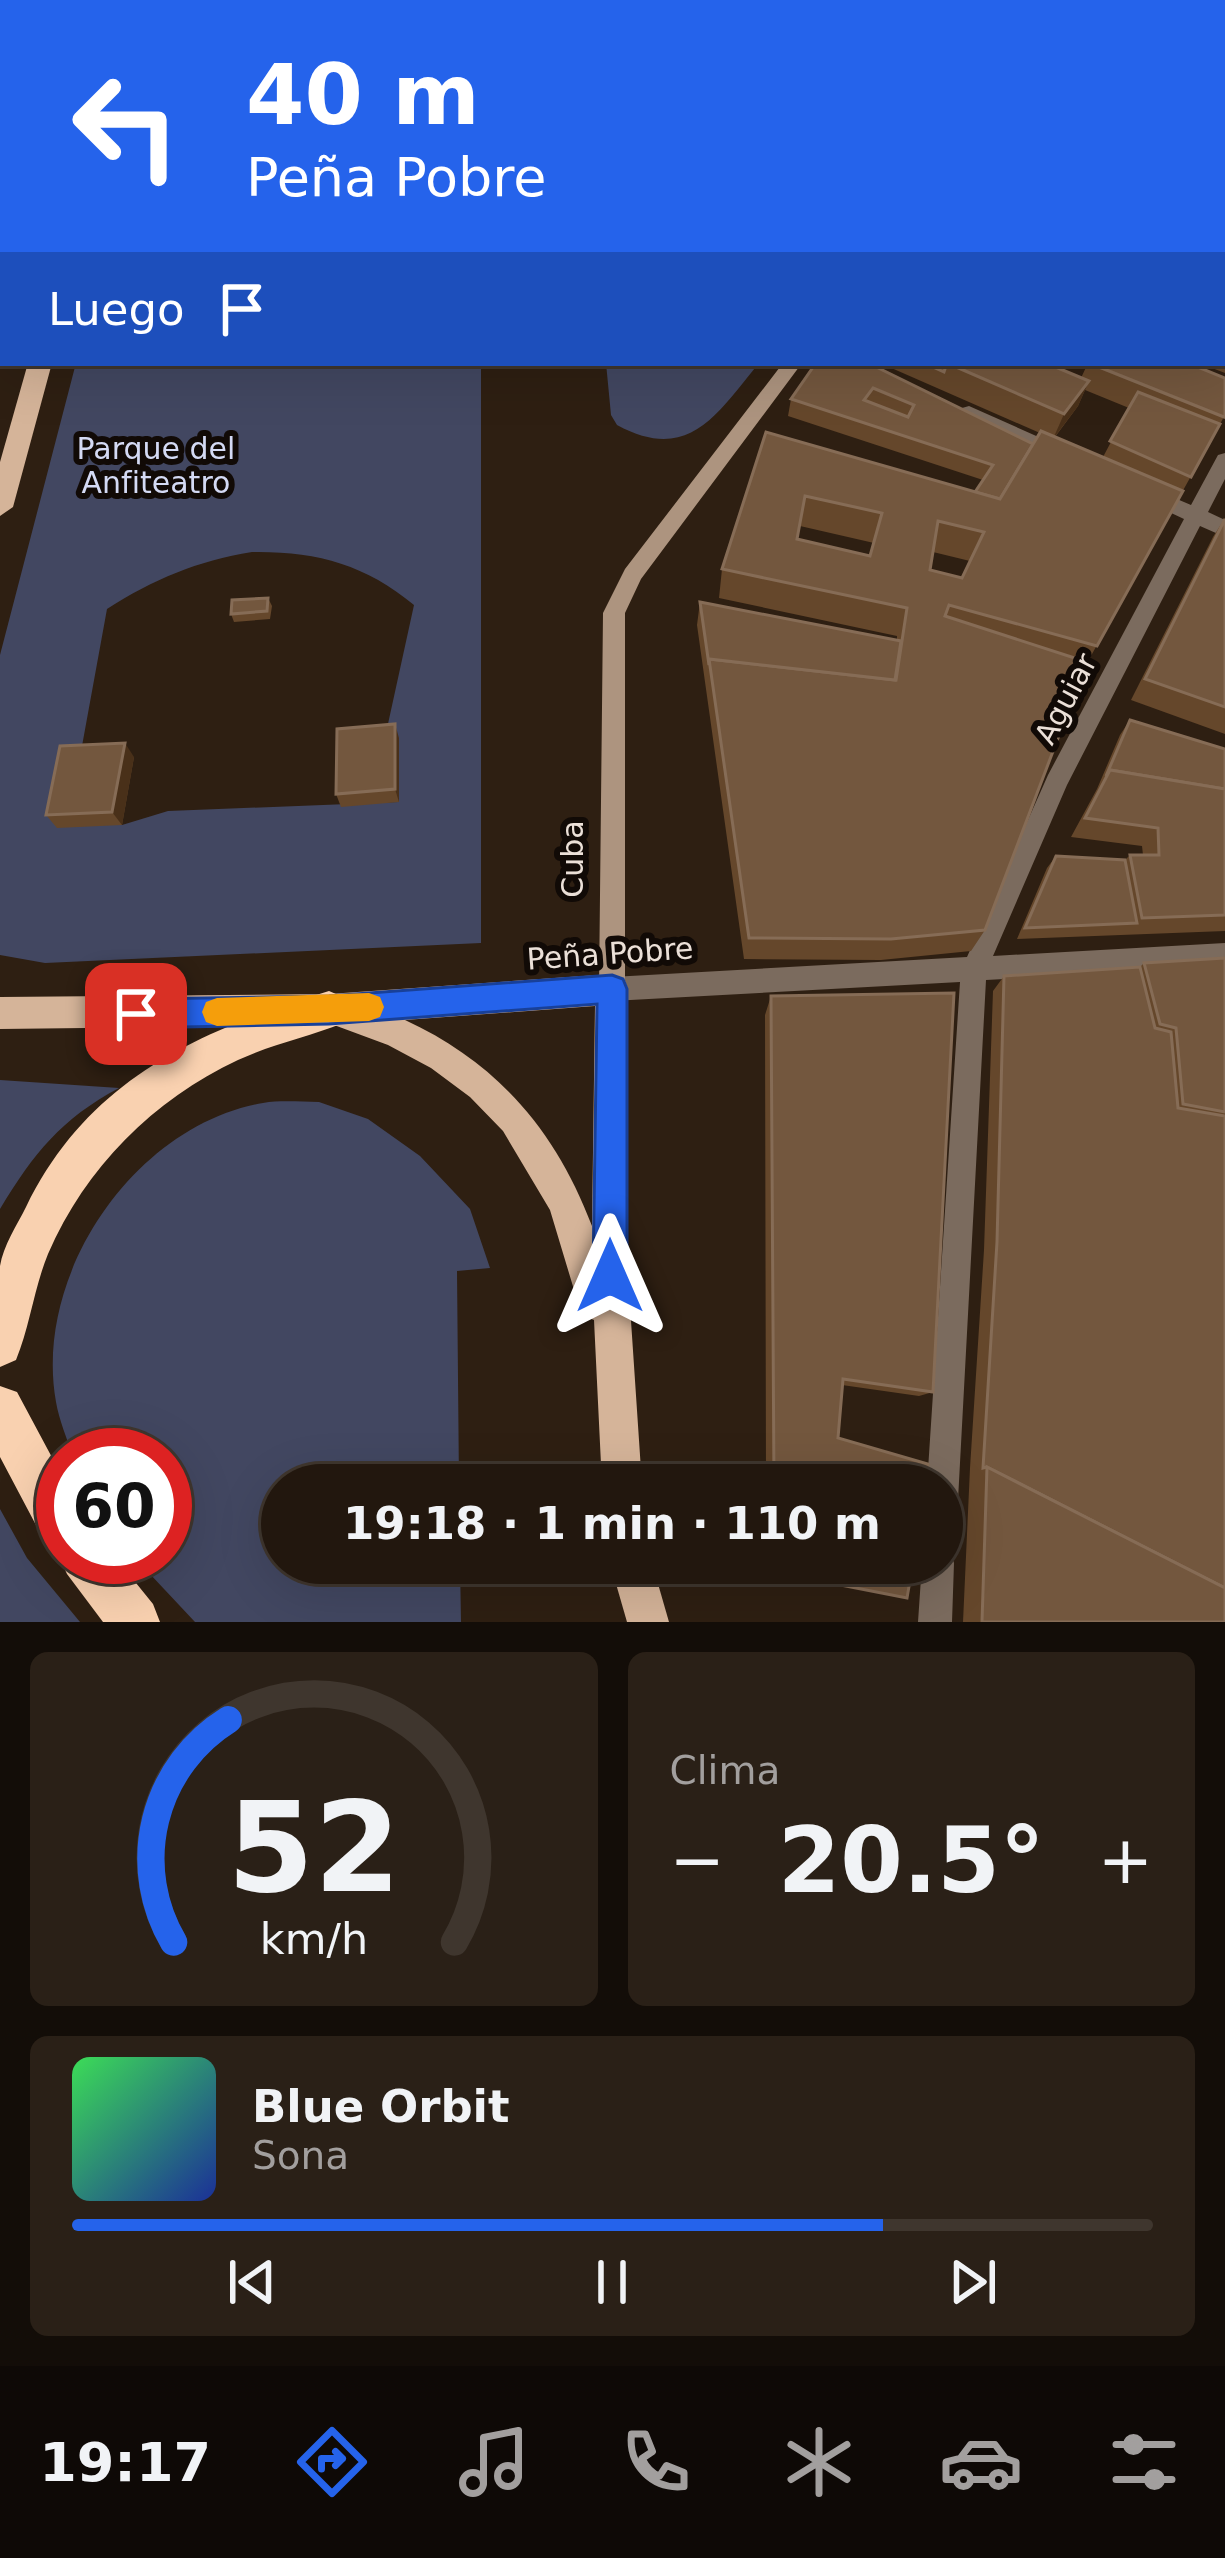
<!DOCTYPE html>
<html lang="es">
<head>
<meta charset="utf-8">
<style>
  :root { --surface:#22170e; --page:#2a2017; --text:#f1f3f6; --muted:#a29f9e; --line:#3f362e; --accent:#2563eb }
  body { margin:0; font-family:"DejaVu Sans",sans-serif; background:var(--page); color:var(--text); height:100vh; display:flex; flex-direction:column; font-size:45px; white-space:nowrap }
  * { box-sizing:border-box; margin:0 }
  p { font-size:39px; color:var(--muted) }
  .icon { flex:none; width:66px; height:66px; fill:none; stroke:currentColor; stroke-width:2; stroke-linecap:round; stroke-linejoin:round }
  .map { position:relative; height:1622px; overflow:hidden }
  .details { display:flex; flex-direction:column; gap:30px; padding:30px; background:#130d08; flex:1 }
  .details>* { flex:none }
  .banner { position:absolute; left:0px; top:0px; width:1227px; height:366px; box-shadow:0 12px 48px #0002,0 0 0 3px var(--line); background:#2563eb; color:#fff; overflow:hidden }
  .speed { position:absolute; left:36px; top:1428px; display:flex; gap:24px; font-size:60px; font-weight:700; text-align:center }
  .speed>* { display:grid; place-content:center; width:156px; height:156px; border-radius:50%; background:var(--surface); box-shadow:0 12px 48px #0002,0 0 0 3px var(--line); line-height:1 }
  .speed .limit { border:18px solid #d22; background:#fff; color:#111 }
  .pin { position:absolute; display:grid; place-items:center; width:102px; height:102px; color:#fff; margin:-51px; border-radius:24px; box-shadow:0 6px 18px #0006 }
  .me { position:absolute; width:132px; margin:-66px; rotate:0deg; stroke-linejoin:round; filter:drop-shadow(0 0 9px #0008) }
  .turn { display:flex; align-items:center; gap:42px; height:252px; padding:0 48px; font-size:54px }
  .turn .icon { width:156px; height:156px; stroke-width:2.5 }
  .turn b { display:block; font-size:84px; line-height:102px }
  .then { display:flex; align-items:center; height:114px; padding:0 48px; background:#0003; gap:24px; font-size:45px }
  .big { font-size:90px; font-weight:600; line-height:1.1 }
  .details .tile { flex:1; display:flex; flex-direction:column; justify-content:center; gap:18px; min-width:0; padding:0 42px; border-radius:18px; background:var(--page) }
  .details .dial { align-items:center; gap:0 }
  .dial svg { height:312px; overflow:visible; fill:none; stroke:var(--line); stroke-width:7; stroke-linecap:round; text-anchor:middle }
  .dial text { fill:var(--text); stroke:none }
  .song { display:flex; align-items:center; gap:36px }
  .cover { width:144px; height:144px; border-radius:18px; background:linear-gradient(135deg,hsl(130 70% 55%),hsl(230 70% 35%)) }
  .played { height:12px; border-radius:6px; background:linear-gradient(90deg,var(--accent) 75%,var(--line) 75%) }
  .keys { display:flex; justify-content:space-around; direction:ltr }
  .heat { display:flex; justify-content:space-between; align-items:center; font-size:66px; direction:ltr }
  .details .tiles { flex:1; display:grid; gap:30px; grid-template-columns:1fr 1fr }
  .tile:last-child { grid-column:span 2 }
  .trip { position:absolute; left:261px; top:1464px; width:702px; height:120px; border-radius:60px; background:var(--surface); box-shadow:0 12px 48px #0002,0 0 0 3px var(--line); font-weight:600; line-height:120px; text-align:center }
  .menu { display:flex; height:192px; justify-content:space-around; align-items:center; background:#0e0906; color:var(--muted) }
  .menu .icon { width:84px; height:84px }
  .menu .active { color:var(--accent) }
  .menu b { font-size:54px; color:var(--text) }
  .map>svg:first-child { display:block }
  .green { fill:#424761; fill-rule:evenodd }
  .lines { fill:none; stroke-linecap:round; stroke-linejoin:round }
  .street { fill:#7b6b5e; fill-rule:evenodd }
  .secondary { fill:#ad947f; fill-rule:evenodd }
  .primary { fill:#d5b499; fill-rule:evenodd }
  .highway { fill:#f9d1b0; fill-rule:evenodd }
  .wall { fill:#65472b; fill-rule:evenodd }
  .shaded-wall { fill:#493019 }
  .building { fill:#73573e; stroke:#866c56; stroke-width:3; fill-rule:evenodd }
  .route { fill:#2563eb; stroke:#184099; stroke-width:3 }
  .slow { fill:#f59e0b }
  .labels { text-anchor:middle; stroke-width:12; stroke-linejoin:round; paint-order:stroke }
  .park-label { font-size:30px; fill:#d4daf4; stroke:#110a06 }
  .street-label { font-size:30px; fill:#ebe0d8; stroke:#110a06 }
</style>
</head>
<body>
<div class="map">
<svg width="1225" height="1622" viewBox="0 0 1225 1622">
  <rect width="100%" height="100%" fill="#2e1f12"/>
  <g class="green">
    <path d="M76,363H481V943L45,963L0,955V655ZM252,552C315,551 365,564 414,605L386,733L398,802L168,811L122,825L82,746L107,609C154,579 197,561 252,552Z"/>
    <path d="M606,363H759C717,414 689,464 617,425L611,415Z"/>
    <path d="M0,1080L119,1088C61,1119 34,1153 0,1209Z"/>
    <path d="M319,1102L368,1119L420,1156L470,1209L490,1268L457,1271L459,1485H282V1563H460L461,1622H195L134,1557H165V1455H72C67,1438 59,1420 56,1402C33,1274 135,1125 263,1103C281,1100 301,1102 319,1102Z"/>
    <polygon points="0,1509 27,1558 80,1622 0,1622"/>
  </g>
  <g class="lines">
    <g class="street">
      <rect x="506" y="0" width="14" height="3"/>
      <polygon points="969,406 1070,451 1073,456 1070,461 1056,461 962,418 962,408"/>
      <polygon points="1225,453 1225,479 1208,512 1225,520 1225,537 1200,526 1067,785 993,956 1225,943 1225,967 986,980 958,1500 953,1511 942,1516 942,1485 927,1485 960,982 612,1001 603,998 599,989 603,980 612,977 967,957 1048,775 1184,519 1137,497 1134,492 1144,485 1191,505 1218,455"/>
      <polygon points="942,1548 950,1551 954,1563 952,1622 918,1622 922,1563 942,1563"/>
    </g>
    <polygon class="secondary" points="783,363 802,363 641,579 625,613 625,989 621,998 612,1001 603,998 599,989 603,613 625,569"/>
    <g class="primary">
      <polygon points="84,0 102,0 83,3"/>
      <polygon points="132,0 150,0 131,3"/>
      <polygon points="3,256 3,278 0,279 0,257"/>
      <polygon points="28,363 52,363 13,507 0,516 0,462"/>
      <path d="M612,974L624,978L628,989V1276L642,1485H602L594,1320L584,1316L578,1303L550,1210L503,1131L470,1097L431,1068L388,1045L334,1025L0,1029V997L329,994ZM595,1006L592,1226C556,1131 498,1063 405,1020Z"/>
      <polygon points="610,1563 652,1563 669,1622 627,1622"/>
    </g>
    <g class="highway">
      <path d="M329,991L343,997L349,1010L343,1023C309,1037 272,1044 238,1060C153,1100 86,1167 48,1254C34,1288 30,1326 16,1360L0,1367C0,1335 0,1297 0,1266C3,1246 17,1225 26,1207C89,1078 199,1031 329,991Z"/>
      <polygon points="0,1386 17,1392 63,1478 63,1557 115,1557 153,1604 160,1622 103,1622 67,1574 59,1557 62,1551 46,1544 0,1457"/>
    </g>
  </g>
  <g class="wall">
    <polygon points="649,0 691,0 688,3 664,3"/>
    <polygon points="698,0 1099,0 1097,3 696,3"/>
    <polygon points="1224,115 1225,115 1225,373 1199,363 1224,363"/>
    <path d="M816,363L1033,444L1040,433L880,363H1046L1081,378L1088,363L1225,415L1087,663L985,930L971,951L881,960L744,959L697,625L700,602L897,640V636L719,598L722,569L766,432L975,492L983,480L788,416L791,399ZM1085,390L1129,408L1103,457L1055,437L1078,406ZM800,526L874,543L870,556L797,539ZM933,552L970,561L962,578L930,570Z"/>
    <polygon points="1225,518 1225,734 1131,700 1213,537"/>
    <polygon points="268,598 272,606 270,619 234,622 231,614"/>
    <polygon points="1130,720 1225,749 1225,931 1017,939 1047,868 1056,856 1125,860 1130,855 1143,855 1142,846 1071,837 1097,789 1120,735"/>
    <polygon points="399,738 399,802 341,807 336,794"/>
    <polygon points="134,757 122,825 57,828 46,815"/>
    <polygon points="1225,958 1225,1622 963,1622 970,1468 984,1250 993,991 1004,976 1140,967 1144,963"/>
    <polygon points="771,996 933,1392 919,1396 842,1385 838,1438 924,1485 766,1485 765,1015"/>
  </g>
  <g class="shaded-wall">
    <polygon points="1089,381 1078,406 1053,439 1064,414"/>
    <polygon points="395,724 399,738 399,802 395,789"/>
    <polygon points="125,743 134,757 122,825 112,812"/>
  </g>
  <g class="building">
    <polygon points="698,0 785,0 796,3 731,3 725,1 723,3 696,3"/>
    <polygon points="822,0 866,0 875,3 819,3"/>
    <polygon points="866,0 1037,0 1047,3 875,3"/>
    <polygon points="1061,0 1091,0 1088,3 1071,3"/>
    <polygon points="1120,0 1198,0 1196,3 1117,3"/>
    <polygon points="1198,0 1225,0 1225,43 1224,3 1196,3"/>
    <polygon points="1224,115 1225,115 1225,214 1224,213"/>
    <rect x="1224" y="227" width="1" height="53"/>
    <path d="M816,363H868L1033,444L1000,499L975,492L993,465L791,399ZM873,388L914,405L908,417L864,400Z"/>
    <polygon points="924,363 947,363 944,372"/>
    <polygon points="947,363 1046,363 1089,381 1064,414"/>
    <polygon points="1089,363 1188,363 1225,378 1225,415 1224,417"/>
    <polygon points="1138,392 1220,424 1191,477 1110,441"/>
    <path d="M1041,431L1183,491L1097,646L949,605L945,616L1087,662L985,930L891,939L749,938L709,659L896,680L907,608L722,569L766,432L1000,499ZM805,496L882,513L870,556L797,539ZM938,521L984,532L962,578L930,570Z"/>
    <polygon points="1225,519 1225,707 1145,679"/>
    <polygon points="268,598 267,611 231,614 232,600"/>
    <polygon points="700,602 901,641 895,680 709,659 709,665"/>
    <polygon points="1130,720 1225,749 1225,789 1110,770 1106,776"/>
    <polygon points="395,724 395,789 336,794 337,729"/>
    <polygon points="125,743 112,812 46,815 60,746"/>
    <polygon points="1110,770 1225,789 1225,915 1142,918 1130,855 1159,855 1158,828 1085,818"/>
    <polygon points="1056,856 1125,860 1137,923 1025,928"/>
    <polygon points="1225,958 1225,1112 1183,1104 1176,1028 1160,1024 1144,963"/>
    <polygon points="1140,967 1155,1028 1171,1032 1178,1108 1225,1116 1225,1588 987,1467 983,1468 997,1242 1004,976"/>
    <polygon points="954,993 933,1392 843,1379 838,1438 928,1464 924,1485 774,1485 771,996"/>
    <polygon points="987,1467 1225,1588 1225,1622 982,1622"/>
    <polygon points="774,1563 913,1563 907,1598 774,1572"/>
  </g>
  <polygon class="route" points="612,975 623,979 627,989 627,1276 622,1288 610,1293 598,1288 593,1276 597,1004 329,1024 136,1028 125,1024 121,1014 125,1004 136,999 329,996"/>
  <polygon class="slow" points="369,993 380,997 384,1007 380,1017 369,1021 217,1026 206,1022 202,1012 206,1002 217,998"/>
  <g class="labels">
    <g class="park-label">
      <text x="156" y="459">Parque del<tspan x="156" dy="34">Anfiteatro</tspan></text>
    </g>
    <g class="street-label">
      <text transform="translate(1066 699) rotate(-62)" y="10">Aguiar</text>
      <text transform="translate(573 859) rotate(-90)" y="10">Cuba</text>
      <text transform="translate(610 954) rotate(-4)" y="10">Peña Pobre</text>
    </g>
  </g>
</svg>
<div class="speed"><div class="limit">60</div></div>
<div class="pin" style="left:136px;top:1014px;background:#d93025"><svg class="icon" aria-label="arrive" viewBox="0 0 24 24"><path d="M6 21V4h12l-3 4 3 4H6"/></svg></div>
<svg class="me" style="left:610px;top:1276px" viewBox="-20 -20 40 40"><path d="M0-17L14 15 0 8-14 15z" fill="#2563eb" stroke="#fff" stroke-width="4"/></svg>
<div class="trip">19:18 · 1 min · 110 m</div>
<div class="banner">
<div class="turn"><svg class="icon" aria-label="left" viewBox="0 0 24 24"><path d="M17 20v-9H6M10 6l-5 5 5 5"/></svg><div><b>40 m</b>Peña Pobre</div></div>
<div class="then">Luego<svg class="icon" aria-label="arrive" viewBox="0 0 24 24"><path d="M6 21V4h12l-3 4 3 4H6"/></svg></div>
</div>
</div>
<section class="details">
<div class="tiles">
<div class="tile dial"><svg viewBox="0 0 100 80">
<path d="M14 69A42 42 0 1 1 86 69"/>
<path d="M14 69A42 42 0 0 1 28 12" stroke="#2563eb"/>
<text x="50" y="56" font-size="32" font-weight="700">52</text>
<text x="50" y="72" font-size="11">km/h</text>
</svg></div>
<div class="tile"><p>Clima</p>
<div class="heat"><a>−</a><b class="big">20.5°</b><a>+</a></div>
</div>
<div class="tile">
<div class="song"><i class="cover"></i><div><b>Blue Orbit</b><p>Sona</p></div></div>
<div class="played"></div>
<div class="keys"><svg class="icon" aria-label="previous" viewBox="0 0 24 24"><path d="M18 5L8 12l10 7zM5 5v14"/></svg><svg class="icon" aria-label="pause" viewBox="0 0 24 24"><path d="M8 5v14M16 5v14"/></svg><svg class="icon" aria-label="next" viewBox="0 0 24 24"><path d="M6 5l10 7-10 7zM19 5v14"/></svg></div>
</div>
</div>
</section>
<nav class="menu">
<b>19:17</b>
<svg class="icon active" aria-label="directions" viewBox="0 0 24 24"><path d="M12 3l9 9-9 9-9-9zM9 14v-3h6M13 9l2 2-2 2"/></svg>
<svg class="icon" aria-label="music" viewBox="0 0 24 24"><path d="M9 18V5l10-2v13"/><circle cx="6" cy="18" r="3"/><circle cx="16" cy="16" r="3"/></svg>
<svg class="icon" aria-label="phone" viewBox="0 0 24 24"><path d="M5 4h4l2 5-3 2q2 4 5 5l2-3 5 2v4C11 20 4 13 5 4z"/></svg>
<svg class="icon" aria-label="climate" viewBox="0 0 24 24"><path d="M12 3v18M4 7l16 10M4 17L20 7"/></svg>
<svg class="icon" aria-label="car" viewBox="0 0 24 24"><path d="M5 17H2v-5l4-1 3-4h7l3 4 3 1v5h-3M9 17h6M6 11h13"/><circle cx="7" cy="17" r="2"/><circle cx="17" cy="17" r="2"/></svg>
<svg class="icon" aria-label="filters" viewBox="0 0 24 24"><path d="M4 7h16M4 17h16"/><circle cx="9" cy="7" r="2"/><circle cx="15" cy="17" r="2"/></svg>
</nav>
</body>
</html>
